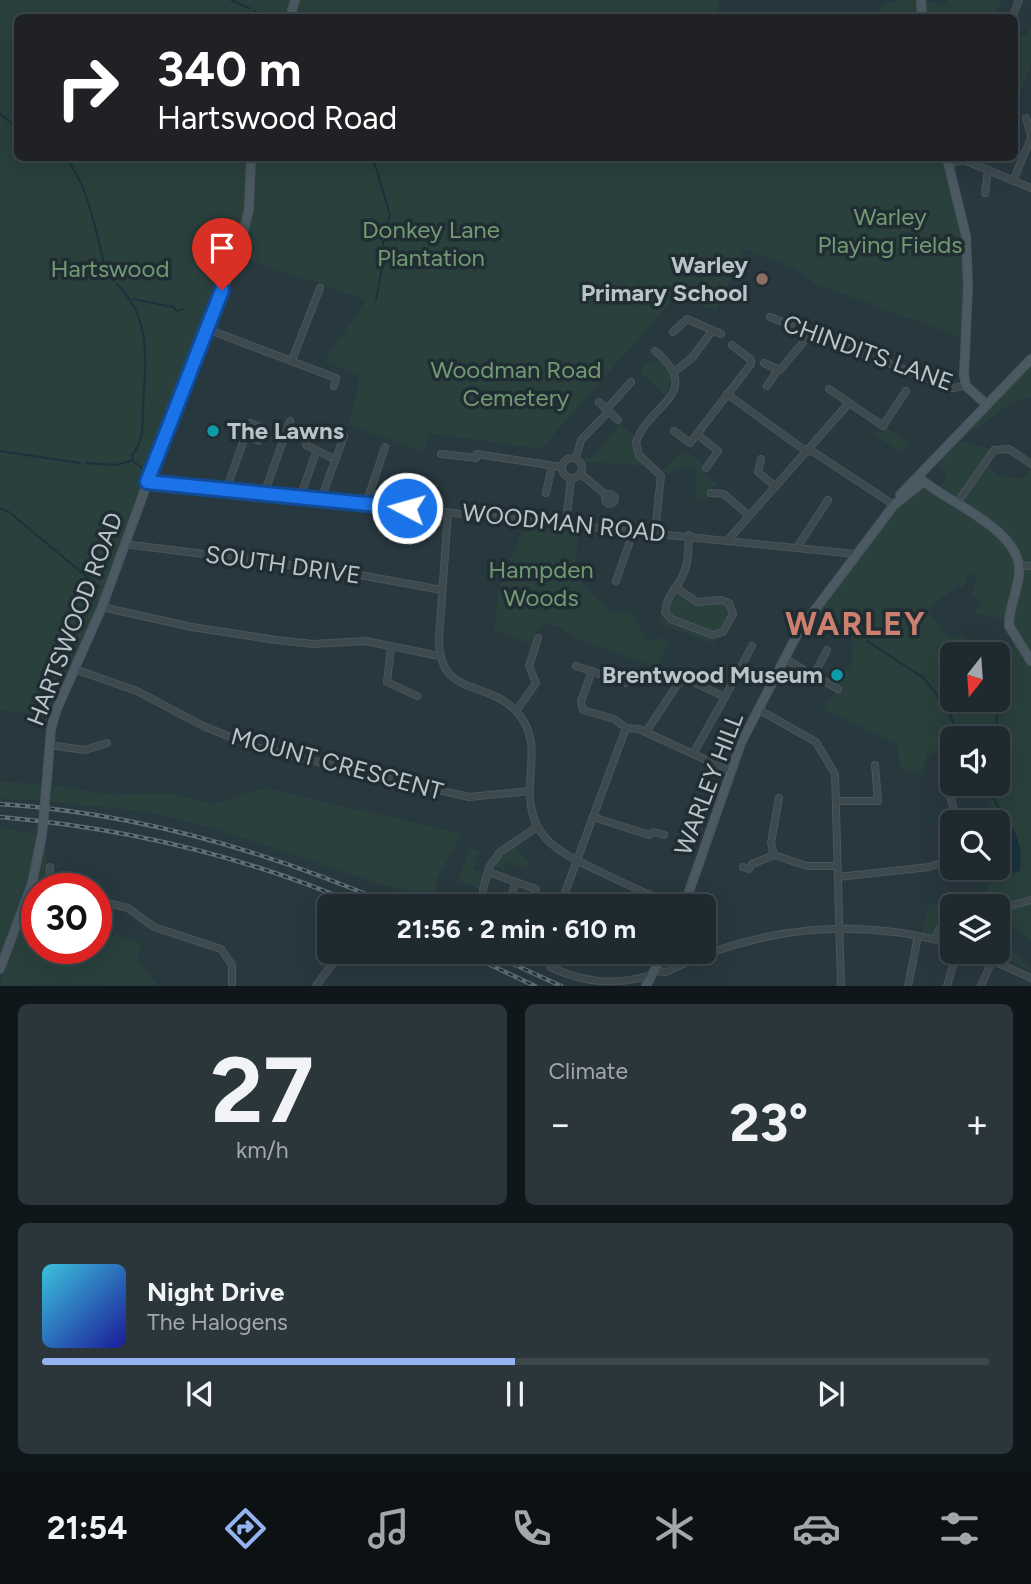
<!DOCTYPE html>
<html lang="en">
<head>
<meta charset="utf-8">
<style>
  :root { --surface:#1e2a2f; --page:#2b363b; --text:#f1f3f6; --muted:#a1a7aa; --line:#3c464b; --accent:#95b2f1 }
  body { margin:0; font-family:Figtree,sans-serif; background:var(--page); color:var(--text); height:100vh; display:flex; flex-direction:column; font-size:26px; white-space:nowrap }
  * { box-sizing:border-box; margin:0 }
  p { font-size:23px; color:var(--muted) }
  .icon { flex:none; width:38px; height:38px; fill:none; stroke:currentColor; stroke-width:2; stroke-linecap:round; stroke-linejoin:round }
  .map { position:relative; height:986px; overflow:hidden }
  .side { display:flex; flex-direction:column; gap:18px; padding:18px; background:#10171a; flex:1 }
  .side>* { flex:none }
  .hud { position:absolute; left:14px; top:14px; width:1004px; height:147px; border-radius:10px; box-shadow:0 7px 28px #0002,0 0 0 2px var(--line); background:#202124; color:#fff; overflow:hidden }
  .needle { width:46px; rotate:197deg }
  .buttons { position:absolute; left:940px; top:642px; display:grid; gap:14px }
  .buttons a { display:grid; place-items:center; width:70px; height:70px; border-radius:10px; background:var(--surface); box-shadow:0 7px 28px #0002,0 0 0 2px var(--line); font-size:35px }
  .speed { position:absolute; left:21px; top:873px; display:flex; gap:14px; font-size:35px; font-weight:700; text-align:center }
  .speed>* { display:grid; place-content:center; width:91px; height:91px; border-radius:50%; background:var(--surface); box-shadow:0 7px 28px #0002,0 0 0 2px var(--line); line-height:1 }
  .speed .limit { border:10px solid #d22; background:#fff; color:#111 }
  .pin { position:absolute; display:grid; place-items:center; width:60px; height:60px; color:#fff; margin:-72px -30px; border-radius:50% 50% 50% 0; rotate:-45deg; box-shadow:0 0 7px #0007 }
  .pin .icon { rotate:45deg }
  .me { position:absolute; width:77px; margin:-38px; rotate:276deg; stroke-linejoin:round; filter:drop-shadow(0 0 5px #0008) }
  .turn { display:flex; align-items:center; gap:24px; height:147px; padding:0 28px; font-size:32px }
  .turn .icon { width:91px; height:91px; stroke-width:2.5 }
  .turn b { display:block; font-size:49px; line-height:60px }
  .big { font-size:52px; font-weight:700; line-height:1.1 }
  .side .tile { flex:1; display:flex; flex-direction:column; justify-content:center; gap:10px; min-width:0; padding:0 24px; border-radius:10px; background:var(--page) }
  .side .dial { align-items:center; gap:0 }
  .dial b { font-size:91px; line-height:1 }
  .song { display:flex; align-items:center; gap:21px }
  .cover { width:84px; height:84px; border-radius:10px; background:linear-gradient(135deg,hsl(190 70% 55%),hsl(240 70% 35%)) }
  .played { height:7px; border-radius:4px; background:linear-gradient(90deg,var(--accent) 50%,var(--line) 50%) }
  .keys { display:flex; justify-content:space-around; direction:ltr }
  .heat { display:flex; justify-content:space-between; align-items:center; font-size:38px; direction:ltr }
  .side .tiles { flex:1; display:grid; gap:18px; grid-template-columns:1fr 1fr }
  .tile:last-child { grid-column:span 2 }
  .trip { position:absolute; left:317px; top:894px; width:399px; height:70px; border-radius:10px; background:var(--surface); box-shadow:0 7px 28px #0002,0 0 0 2px var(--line); font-weight:700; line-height:70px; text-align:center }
  .menu { display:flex; height:112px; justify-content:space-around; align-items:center; background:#0c1113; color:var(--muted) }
  .menu .icon { width:49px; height:49px }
  .menu .selected { color:var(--accent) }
  .menu b { font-size:32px; color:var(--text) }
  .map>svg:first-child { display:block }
  .green { fill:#2a403d; fill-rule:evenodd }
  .water { fill:#1b313d }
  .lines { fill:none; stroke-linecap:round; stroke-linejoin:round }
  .stream { stroke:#1b313d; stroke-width:2 }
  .street-casing { stroke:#48555b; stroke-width:8 }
  .secondary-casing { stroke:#48555b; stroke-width:10 }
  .street { stroke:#3c494f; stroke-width:6 }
  .secondary { stroke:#4a5962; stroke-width:8 }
  .rail-casing { stroke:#5e6e76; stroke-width:4.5 }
  .rail { stroke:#202e34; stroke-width:2; stroke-dasharray:5; stroke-linecap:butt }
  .secondary-bridge-casing { stroke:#48555b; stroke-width:10; stroke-linecap:butt }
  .secondary-bridge { stroke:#4a5962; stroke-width:8 }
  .route-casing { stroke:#114b97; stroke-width:18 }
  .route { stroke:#1a73e8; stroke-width:12 }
  .education-dot { fill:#8d6e63; stroke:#202e34; stroke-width:2.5 }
  .culture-dot { fill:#0f9aa8; stroke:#202e34; stroke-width:2.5 }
  .labels { text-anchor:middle; stroke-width:7; stroke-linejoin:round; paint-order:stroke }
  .park-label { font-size:24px; fill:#729971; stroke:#202e34 }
  .poi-label { font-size:24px; font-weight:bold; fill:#b8c3ca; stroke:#202e34; text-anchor:end }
  .street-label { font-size:24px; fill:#b8c3ca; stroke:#202e34 }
  .district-label { font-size:32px; font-weight:bold; letter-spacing:2px; fill:#ce806e; stroke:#202e34 }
</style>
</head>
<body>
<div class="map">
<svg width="1031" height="986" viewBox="0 0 1031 986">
  <rect width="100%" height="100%" fill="#28383f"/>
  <g class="green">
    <polygon points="0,0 720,0 717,18 18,18 18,158 947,158 966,236 965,339 816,284 796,269 745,249 716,310 676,296 541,449 429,433 424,452 349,425 360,375 324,362 366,300 243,258 240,250 55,716 0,710"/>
    <polygon points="897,0 916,0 919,17 878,18 881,6"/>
    <polygon points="925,0 945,6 948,0 1001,0 994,18 941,17 937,13 935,17 922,17"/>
    <polygon points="1031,26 1031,64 1015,108 1015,78 1022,68 1021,60 1015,56 1015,39 1028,35"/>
    <polygon points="659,360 667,367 672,380 665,395 640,372 648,361 652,364"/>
    <path d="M1031,362V397L1011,403L960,441L994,450L987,460L996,475L1022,479L1031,470V940L1006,921L998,922V906H952V942L941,941L946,925L935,939L921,936L929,905L984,894L992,881L1000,877C1010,840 998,817 981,784H998V738H952V749L928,754L920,774L900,769L898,744L824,709L852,662L851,647H854L851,637L830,622L815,607L894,505L925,487L957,503L960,499L940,486L948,474L939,466L942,457ZM968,573L977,577L971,593L981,603L973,614L1009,619L1016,642L998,664V700H952V654H984L963,635L954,638L947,635L928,611C932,601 949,595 957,585L962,588Z"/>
    <polygon points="620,425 637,438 636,449 652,466 585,462 584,459 591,458"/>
    <polygon points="885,427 909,442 902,452 874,435 877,431 881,433"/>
    <polygon points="685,450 705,466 701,473 719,486 711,486 709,500 696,499 696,469 683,467 665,473 663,470"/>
    <path d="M525,523L579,528C573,576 576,580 612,612L631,611L647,641L659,638L669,642L657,668L570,636L563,628L546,623L537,630L530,644L494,630L499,589Z"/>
    <polygon points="676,593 698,605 722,602 728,605 731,614 722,629 711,631 670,616 667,609"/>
    <polygon points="659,616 713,636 715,644 662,625"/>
    <polygon points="0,782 42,784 40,800 0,799"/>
    <path d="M52,785L113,795L170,793L213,804L266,788L462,834L439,874L433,898C346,878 264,841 178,819C137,808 92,807 51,802Z"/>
    <polygon points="0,828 42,835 41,844 46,843 47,889 37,889 37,948 85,955 117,934 142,944 137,960 157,985 0,985 27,913 21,915 19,906 0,956"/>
    <polygon points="514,844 529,863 527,869 507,862 504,870 492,865"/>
    <polygon points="470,848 480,852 473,869 488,875 483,890 458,880"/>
    <polygon points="998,945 1016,953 1031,968 1030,971 990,952 998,952"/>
  </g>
  <polygon class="water" points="1010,829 1014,829 1021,851 1020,871 1010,873 1007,831"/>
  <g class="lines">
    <g class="stream">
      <polyline points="231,0 249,8"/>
      <polyline points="254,11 265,18"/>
      <polyline points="0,114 18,128"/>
      <path d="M66,158C92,192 95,236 108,276L113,280"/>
      <polyline points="373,158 390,215 383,237 383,260"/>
      <path d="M117,284C153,319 145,363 143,409C142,428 145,439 132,455L133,461L146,471"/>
      <polyline points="133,299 173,307 177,311 183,309"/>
      <polyline points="376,300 382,267"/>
      <polyline points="0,451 80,463"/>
      <polyline points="86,463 116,465 131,461"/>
      <polyline points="0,508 9,512 99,587"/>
      <polyline points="867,641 924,678 949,712 960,738"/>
      <polyline points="995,738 1000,688"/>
      <polyline points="986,784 1010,829"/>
    </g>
    <defs>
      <g id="street">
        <polyline points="1012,18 1019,0"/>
        <polyline points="1026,118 1031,135"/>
        <polyline points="949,164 964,160 1031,188"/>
        <polyline points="1013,181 1031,138"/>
        <polyline points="985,193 988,170"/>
        <polyline points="770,317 952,388 966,386"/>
        <polyline points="207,329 336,378 334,386"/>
        <polyline points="673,332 687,319 721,334"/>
        <path d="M655,351C705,393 649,404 636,442L639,455L661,476L655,532"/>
        <polyline points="292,360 320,288"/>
        <polyline points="764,363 780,370 810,334"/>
        <polyline points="675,371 692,358 712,331"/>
        <polyline points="767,386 777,371"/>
        <polyline points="829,389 883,426 906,391"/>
        <polyline points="727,394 807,452"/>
        <polyline points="599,402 618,420"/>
        <polyline points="607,409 631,382"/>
        <polyline points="674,431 690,443 751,364 751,360 732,345"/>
        <polyline points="697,434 718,451 706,468"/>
        <polyline points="305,435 306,445 330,457"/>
        <polyline points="245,436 259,441"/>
        <polyline points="809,449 894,505"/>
        <polyline points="441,454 476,458 477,454 561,467"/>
        <circle cx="572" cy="468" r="10"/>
        <polyline points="576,458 581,440 608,412"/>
        <polyline points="761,459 758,472 776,487"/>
        <polyline points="580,473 607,496"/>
        <polyline points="147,482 855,554"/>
        <polyline points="226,490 250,423 263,428"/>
        <polyline points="546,493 552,466"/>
        <polyline points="711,493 724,494 748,515"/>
        <polyline points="264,494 290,421"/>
        <circle cx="610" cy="499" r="5"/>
        <polyline points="300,498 316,452"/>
        <polyline points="321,499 344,436"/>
        <polyline points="957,503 994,450 1009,449 1031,464"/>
        <polyline points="366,504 385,447"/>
        <path d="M448,512L439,638C439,699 485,678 516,711C536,732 532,757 530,782C526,839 559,852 603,873C627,885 652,896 676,906"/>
        <polyline points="566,524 571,478"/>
        <polyline points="728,540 849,403"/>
        <polyline points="124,544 338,571 442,590"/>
        <polyline points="798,546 828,500"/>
        <polyline points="1019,565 1031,566"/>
        <polyline points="616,581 634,530"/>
        <path d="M675,587L697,602L721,600L729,603L733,614L723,632L713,635L671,619L665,612C666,595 680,586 685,570C689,560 688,547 689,535"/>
        <polyline points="102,607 192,627 276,640 313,644 366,641 439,656"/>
        <polyline points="391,647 387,682 417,696"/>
        <polyline points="785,659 838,689"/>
        <polyline points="576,666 626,683"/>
        <polyline points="74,669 137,691 203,726 255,747 469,797 530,791"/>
        <polyline points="592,671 581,701 583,710 614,719 626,728"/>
        <polyline points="814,675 827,650"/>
        <polyline points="725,697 752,646"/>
        <polyline points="758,709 816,742 835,774 841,986"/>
        <polyline points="516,711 536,683 529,666 538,638"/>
        <polyline points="646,732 679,682 689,680 725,697 693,754"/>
        <polyline points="49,745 85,750 107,743"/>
        <polyline points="945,776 957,822"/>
        <polyline points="779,798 771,843 774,855 807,866 837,866"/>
        <polyline points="838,801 878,801 875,765"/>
        <polyline points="593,817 649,835 654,832 664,835"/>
        <polyline points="50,867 50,889"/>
        <polyline points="743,867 749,869 752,864 774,855"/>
        <polyline points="488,872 516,882 510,899"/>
        <polyline points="838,877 929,867 952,859"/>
        <polyline points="516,882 536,889"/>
        <polyline points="483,890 489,867 500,852 537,827"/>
        <polyline points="560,906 626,728 639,729 730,771"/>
        <polyline points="96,907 112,904 128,908 154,927 221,949 232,965 232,986"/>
        <polyline points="998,909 1031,900"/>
        <polyline points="21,915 37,907"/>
        <polyline points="935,939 939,929 952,921"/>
        <polyline points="324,947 329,949"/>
        <path d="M550,952V967C585,983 615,986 651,975"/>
        <polyline points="974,952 1031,978"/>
        <polyline points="337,955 347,952"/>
        <path d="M654,971L666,972C756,927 855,916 952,944"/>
        <polyline points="316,986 336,959 335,952"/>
        <polyline points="908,986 918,936"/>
        <polyline points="947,986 957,952"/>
        <polyline points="981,986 993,959"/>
      </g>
      <g id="secondary">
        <polyline points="921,0 922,18"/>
        <polyline points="290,18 295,0"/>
        <polyline points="947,158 966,236 968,286 964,375 966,386 987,405"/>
        <path d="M922,480C948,502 1015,528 1019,566C1021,586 1008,606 1009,626L1031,661"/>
        <polyline points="900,495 1031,359"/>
        <polyline points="47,779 51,729 56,711 102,607 162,443 239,249 249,209 251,158"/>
        <polyline points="684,906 741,743 799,631 894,505 923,482"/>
        <polyline points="0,969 32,884 42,835"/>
        <polyline points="646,986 664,952"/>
      </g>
    </defs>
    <use href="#street" class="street-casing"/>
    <use href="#secondary" class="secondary-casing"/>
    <use href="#street" class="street"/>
    <use href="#secondary" class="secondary"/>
    <defs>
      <g id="rail">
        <path d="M0,804C138,813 268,851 394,906"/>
        <path d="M0,817C125,828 246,856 361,906"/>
        <polyline points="463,952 535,986"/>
        <polyline points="487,952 561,986"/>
      </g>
    </defs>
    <use href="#rail" class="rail-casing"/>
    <use href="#rail" class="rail"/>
    <defs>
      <polyline id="secondary-bridge" points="42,835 47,779"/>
    </defs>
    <use href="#secondary-bridge" class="secondary-bridge-casing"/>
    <use href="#secondary-bridge" class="secondary-bridge"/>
  </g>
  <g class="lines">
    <defs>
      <polyline id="route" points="222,290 147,482 407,508"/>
    </defs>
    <use href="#route" class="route-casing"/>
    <use href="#route" class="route"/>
  </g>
  <circle class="education-dot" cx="762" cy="279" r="7"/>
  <g class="culture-dot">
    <circle cx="213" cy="431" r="7"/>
    <circle cx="837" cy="675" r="7"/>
  </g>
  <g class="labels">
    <g class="park-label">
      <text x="890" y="225">Warley<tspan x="890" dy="28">Playing Fields</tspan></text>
      <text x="431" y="238">Donkey Lane<tspan x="431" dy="28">Plantation</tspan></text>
      <text x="110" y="277">Hartswood</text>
      <text x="516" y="378">Woodman Road<tspan x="516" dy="28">Cemetery</tspan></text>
      <text x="541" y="578">Hampden<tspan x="541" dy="28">Woods</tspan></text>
    </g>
    <g class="poi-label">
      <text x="748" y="273">Warley<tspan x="748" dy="28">Primary School</tspan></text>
      <text x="227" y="439" text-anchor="start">The Lawns</text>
      <text x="823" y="683">Brentwood Museum</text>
    </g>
    <g class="street-label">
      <text transform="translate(868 353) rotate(20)" y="8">CHINDITS LANE</text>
      <text transform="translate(564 523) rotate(6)" y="8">WOODMAN ROAD</text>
      <text transform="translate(283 565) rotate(8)" y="8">SOUTH DRIVE</text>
      <text transform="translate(75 619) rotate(-69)" y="8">HARTSWOOD ROAD</text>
      <text transform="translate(337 764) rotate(15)" y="8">MOUNT CRESCENT</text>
      <text transform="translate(709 784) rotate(-69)" y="8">WARLEY HILL</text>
    </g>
    <g class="district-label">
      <text x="856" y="635">WARLEY</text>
    </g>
  </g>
</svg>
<div class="buttons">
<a><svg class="needle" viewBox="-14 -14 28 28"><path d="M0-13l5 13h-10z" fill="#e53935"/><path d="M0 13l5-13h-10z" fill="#a1a7aa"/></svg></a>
<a><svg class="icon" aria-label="sound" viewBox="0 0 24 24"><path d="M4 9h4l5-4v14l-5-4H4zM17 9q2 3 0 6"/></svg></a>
<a><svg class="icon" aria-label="search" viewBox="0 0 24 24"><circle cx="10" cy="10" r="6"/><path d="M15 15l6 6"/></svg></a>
<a><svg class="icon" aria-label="layers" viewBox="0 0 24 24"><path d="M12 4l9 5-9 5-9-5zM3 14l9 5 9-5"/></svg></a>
</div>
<div class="speed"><div class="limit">30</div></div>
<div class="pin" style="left:222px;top:290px;background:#d93025"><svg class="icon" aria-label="arrive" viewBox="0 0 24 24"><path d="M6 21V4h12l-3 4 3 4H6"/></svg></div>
<svg class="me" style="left:407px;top:508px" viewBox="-20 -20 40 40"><circle r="17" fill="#1a73e8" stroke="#fff" stroke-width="3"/><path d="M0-11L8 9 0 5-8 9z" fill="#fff"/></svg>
<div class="trip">21:56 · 2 min · 610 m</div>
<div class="hud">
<div class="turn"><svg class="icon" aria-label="right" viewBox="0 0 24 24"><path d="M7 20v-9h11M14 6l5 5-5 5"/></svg><div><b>340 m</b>Hartswood Road</div></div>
</div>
</div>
<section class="side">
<div class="tiles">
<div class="tile dial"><b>27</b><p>km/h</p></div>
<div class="tile"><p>Climate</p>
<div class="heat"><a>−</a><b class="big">23°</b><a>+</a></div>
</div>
<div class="tile">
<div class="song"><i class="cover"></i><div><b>Night Drive</b><p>The Halogens</p></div></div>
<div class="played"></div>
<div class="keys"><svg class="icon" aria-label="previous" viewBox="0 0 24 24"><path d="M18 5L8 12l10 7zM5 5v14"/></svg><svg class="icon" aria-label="pause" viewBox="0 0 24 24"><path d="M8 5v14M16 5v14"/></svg><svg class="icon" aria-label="next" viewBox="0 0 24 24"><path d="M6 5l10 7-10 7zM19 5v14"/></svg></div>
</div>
</div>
</section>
<nav class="menu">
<b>21:54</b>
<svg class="icon selected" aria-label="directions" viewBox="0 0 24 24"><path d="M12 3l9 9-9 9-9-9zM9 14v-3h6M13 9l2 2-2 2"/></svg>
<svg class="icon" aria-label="music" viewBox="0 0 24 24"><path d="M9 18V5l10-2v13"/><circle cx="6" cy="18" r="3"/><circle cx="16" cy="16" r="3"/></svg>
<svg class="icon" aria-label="phone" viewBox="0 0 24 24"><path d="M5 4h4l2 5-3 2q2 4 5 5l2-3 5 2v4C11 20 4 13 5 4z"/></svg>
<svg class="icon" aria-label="climate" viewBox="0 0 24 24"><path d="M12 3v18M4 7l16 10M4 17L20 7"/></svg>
<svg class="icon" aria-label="car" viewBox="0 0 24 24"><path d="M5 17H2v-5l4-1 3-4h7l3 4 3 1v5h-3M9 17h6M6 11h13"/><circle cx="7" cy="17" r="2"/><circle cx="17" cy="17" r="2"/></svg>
<svg class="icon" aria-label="filters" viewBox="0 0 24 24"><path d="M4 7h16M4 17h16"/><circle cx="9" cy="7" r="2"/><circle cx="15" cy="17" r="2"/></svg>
</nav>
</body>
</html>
